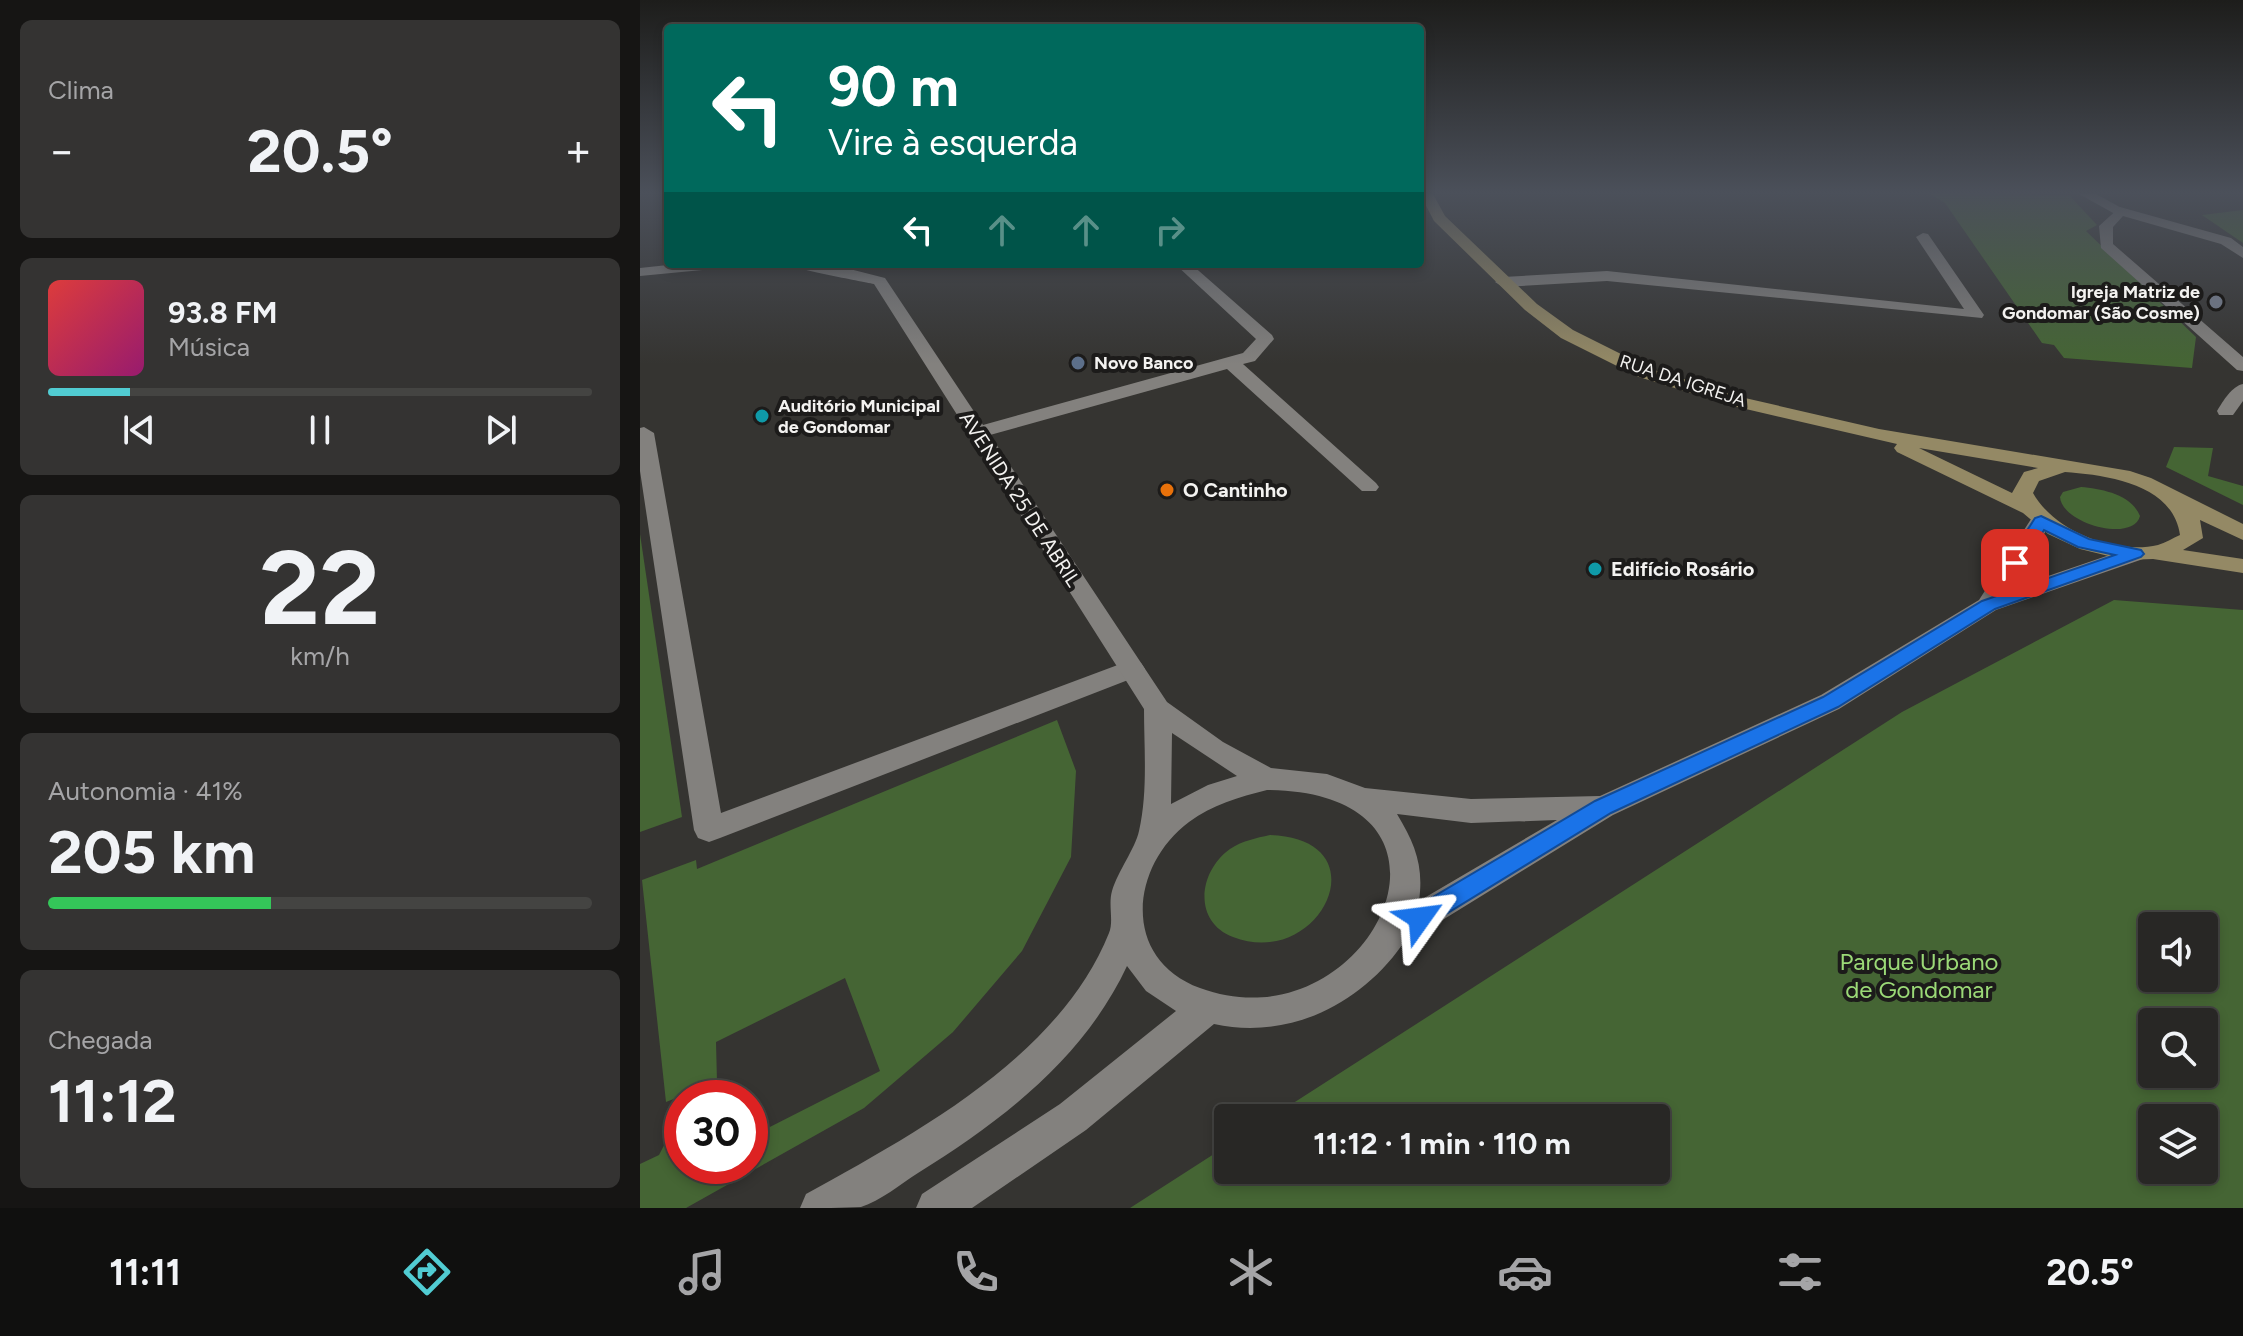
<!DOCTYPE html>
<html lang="pt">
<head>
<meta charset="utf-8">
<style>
  :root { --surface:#282725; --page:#343332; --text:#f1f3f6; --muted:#a5a5a7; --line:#444442; --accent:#51ccd2 }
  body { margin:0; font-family:Figtree,sans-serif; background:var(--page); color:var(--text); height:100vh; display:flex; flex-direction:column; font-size:30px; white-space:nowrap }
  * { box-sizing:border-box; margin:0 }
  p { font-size:26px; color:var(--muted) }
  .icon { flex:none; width:44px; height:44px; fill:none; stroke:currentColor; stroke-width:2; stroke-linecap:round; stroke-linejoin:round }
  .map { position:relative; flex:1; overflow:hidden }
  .sheet { display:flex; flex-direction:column; gap:20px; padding:20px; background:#161514; width:640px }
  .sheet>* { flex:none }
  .hud { position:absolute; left:24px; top:24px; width:760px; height:244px; border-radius:8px; box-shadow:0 4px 12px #0003,0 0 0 2px var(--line); background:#00695c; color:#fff; overflow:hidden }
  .controls { position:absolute; left:1498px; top:912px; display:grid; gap:16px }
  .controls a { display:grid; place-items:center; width:80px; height:80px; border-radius:8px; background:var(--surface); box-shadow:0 4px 12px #0003,0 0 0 2px var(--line); font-size:40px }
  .speed { position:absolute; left:24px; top:1080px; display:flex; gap:16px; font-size:40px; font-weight:700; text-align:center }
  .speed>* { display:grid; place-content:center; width:104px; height:104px; border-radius:50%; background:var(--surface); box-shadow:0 4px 12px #0003,0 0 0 2px var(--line); line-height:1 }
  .speed .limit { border:12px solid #d22; background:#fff; color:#111 }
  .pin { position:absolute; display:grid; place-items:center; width:68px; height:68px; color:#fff; margin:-34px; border-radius:16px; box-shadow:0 4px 12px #0006 }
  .me { position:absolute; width:88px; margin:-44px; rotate:59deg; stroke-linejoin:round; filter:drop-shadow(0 0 6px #0008) }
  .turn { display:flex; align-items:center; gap:28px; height:168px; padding:0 32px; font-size:36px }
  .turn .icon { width:104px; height:104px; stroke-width:2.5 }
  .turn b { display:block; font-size:56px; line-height:68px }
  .lanes { display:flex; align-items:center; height:76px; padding:0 32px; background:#0003; justify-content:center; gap:40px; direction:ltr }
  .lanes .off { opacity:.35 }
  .big { font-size:60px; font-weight:700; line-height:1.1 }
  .sheet .widget { flex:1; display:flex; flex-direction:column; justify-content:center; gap:12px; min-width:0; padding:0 28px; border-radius:12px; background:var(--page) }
  .sheet .dial { align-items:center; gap:0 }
  .dial b { font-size:104px; line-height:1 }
  .song { display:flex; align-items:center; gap:24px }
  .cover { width:96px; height:96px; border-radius:12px; background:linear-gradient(135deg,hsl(0 70% 55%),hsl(320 70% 35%)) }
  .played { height:8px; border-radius:4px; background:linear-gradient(90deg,var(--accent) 15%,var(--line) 15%) }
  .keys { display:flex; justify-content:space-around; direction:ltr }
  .heat { display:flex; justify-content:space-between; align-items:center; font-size:44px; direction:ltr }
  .charge { height:12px; border-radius:6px; background:linear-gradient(90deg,#34c759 41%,var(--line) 0) }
  .trip { position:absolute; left:574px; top:1104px; width:456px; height:80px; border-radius:8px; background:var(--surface); box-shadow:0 4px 12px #0003,0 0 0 2px var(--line); font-weight:700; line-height:80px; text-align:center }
  .tab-bar { display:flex; height:128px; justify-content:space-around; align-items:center; background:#10100f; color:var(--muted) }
  .tab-bar .icon { width:56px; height:56px }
  .tab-bar .active { color:var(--accent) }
  .tab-bar b { font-size:36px; color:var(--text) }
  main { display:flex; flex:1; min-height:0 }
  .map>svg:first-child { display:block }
  .green { fill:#456534; fill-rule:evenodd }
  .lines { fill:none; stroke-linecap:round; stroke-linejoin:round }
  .service { fill:#83817e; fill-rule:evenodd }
  .pedestrian { fill:#83817e; fill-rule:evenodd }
  .minor { fill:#83817e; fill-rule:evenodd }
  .secondary { fill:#948965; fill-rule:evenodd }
  .route { fill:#1a73e8; stroke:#114b97; stroke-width:2 }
  .worship-dot { fill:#6b7280; stroke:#1c1b1a; stroke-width:3 }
  .service-dot { fill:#5c6f8a; stroke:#1c1b1a; stroke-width:3 }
  .culture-dot { fill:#0f9aa8; stroke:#1c1b1a; stroke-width:3 }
  .food-dot { fill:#e8710a; stroke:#1c1b1a; stroke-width:3 }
  .labels { text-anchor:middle; stroke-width:8; stroke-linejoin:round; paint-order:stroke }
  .far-poi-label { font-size:18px; font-weight:bold; fill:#f3f2f0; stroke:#1c1b1a; text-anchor:start }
  .far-street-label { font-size:18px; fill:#f3f2f0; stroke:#1c1b1a }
  .poi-label { font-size:20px; font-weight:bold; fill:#f3f2f0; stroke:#1c1b1a; text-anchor:start }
  .street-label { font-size:20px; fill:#f3f2f0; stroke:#1c1b1a }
  .near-park-label { font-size:24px; fill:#9bd977; stroke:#1c1b1a }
</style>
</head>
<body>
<main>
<section class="sheet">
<div class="widget"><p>Clima</p>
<div class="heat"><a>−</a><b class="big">20.5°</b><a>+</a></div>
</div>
<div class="widget">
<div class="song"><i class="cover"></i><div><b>93.8 FM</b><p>Música</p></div></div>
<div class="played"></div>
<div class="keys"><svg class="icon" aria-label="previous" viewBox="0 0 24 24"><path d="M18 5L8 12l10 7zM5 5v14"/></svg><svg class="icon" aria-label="pause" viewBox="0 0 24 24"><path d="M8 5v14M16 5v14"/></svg><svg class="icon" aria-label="next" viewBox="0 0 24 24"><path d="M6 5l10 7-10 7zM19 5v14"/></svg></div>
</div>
<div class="widget dial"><b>22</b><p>km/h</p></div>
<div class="widget"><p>Autonomia · 41%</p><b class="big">205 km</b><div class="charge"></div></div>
<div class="widget"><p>Chegada</p><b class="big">11:12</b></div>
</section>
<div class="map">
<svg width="1603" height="1208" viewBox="0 0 1603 1208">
  <rect width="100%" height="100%" fill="#353431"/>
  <g class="green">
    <polygon points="1290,194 1429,195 1457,225 1446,231 1556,337 1552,368 1424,358 1414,345 1402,343 1305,203"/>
    <polygon points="1603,210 1603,243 1562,215"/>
    <polygon points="1534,447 1573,448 1568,476 1603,486 1603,505 1526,467"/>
    <path d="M1441,487C1462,489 1491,494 1500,516C1493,543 1422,524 1420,497L1423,492Z"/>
    <polygon points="0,534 42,817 0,832"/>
    <path d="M1474,600L1603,610V1208H490L588,1145V1170H1016V1118H630L1262,712ZM1564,926V978H1512V926ZM1564,1022V1074H1512V1022ZM1564,1118V1170H1512V1118Z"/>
    <polygon points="417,720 436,771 431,857 382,951 313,1032 224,1108 46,1208 0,1208 0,1164 19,1155 32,1130 42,1126 42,1166 110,1166 110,1137 240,1071 205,978 76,1042 77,1082 26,1102 2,880 56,860 57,869"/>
    <path d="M630,835C744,839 680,971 593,937C552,921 559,871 590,849C602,841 616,838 630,835Z"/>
  </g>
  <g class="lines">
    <polygon class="service" points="1283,233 1288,234 1344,315 1342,318 967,281 863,287 855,282 863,277 967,271 1324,309 1276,237"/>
    <g class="pedestrian">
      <polygon points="1480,207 1591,238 1603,247 1603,258 1581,244 1483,216 1473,227 1473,244 1603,357 1603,371 1597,370 1461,248 1459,226"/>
      <path d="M1603,384V401L1593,415H1579L1577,411C1583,401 1592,386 1603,384Z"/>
      <polygon points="4,427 14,433 81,813 483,663 492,660 501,663 505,669 501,675 80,838 69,842 58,838 54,830 0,471 0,428"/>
    </g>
    <g class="minor">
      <polygon points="1439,194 1456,194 1487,211 1475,214"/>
      <polygon points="37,264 90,264 83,268 0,276 0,268"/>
      <path d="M148,264H190L245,278L343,425L603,353L616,339L535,264H551L632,335L634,339L615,361L603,364L736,483L739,487L736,491H722L587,369L350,435L527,702L583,742L631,768L687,774L725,788L831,799L960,796L1181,695L1339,600L1393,516L1401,514L1412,521L1370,589L1487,549H1503L1506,554L1503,559L1356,610L1199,709L973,815L762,945C719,1006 647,1040 574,1024L446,1130L332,1208H276L282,1194L420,1104L536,1011L506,991L487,966C444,1058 363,1120 278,1173C261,1184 240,1201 221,1207C204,1208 178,1208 160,1208L166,1194C276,1133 420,1056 469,933C474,921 468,905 472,891C478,871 495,849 499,831C508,792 504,749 504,709L234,284C220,281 153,269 148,264ZM532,733L597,776L568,785L531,804ZM627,790C855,792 727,1050 560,988C481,959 490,866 549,822C572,805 599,797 627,790ZM757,814L831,823L917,820L779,901C784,866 775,844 757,814Z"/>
    </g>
    <path class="secondary" d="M780,194H793L805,216L897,304L933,330L1011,369L1105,398L1239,429L1490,471L1511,478L1603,524V540L1560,520L1563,538L1543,550L1603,559V573L1513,559L1485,560L1440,549L1408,534L1383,513L1257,452L1254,448L1257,444L1093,406L999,377L921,338L885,310L794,221ZM1279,448L1398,468L1384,472L1372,493ZM1425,472C1467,475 1533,484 1540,535C1533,538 1525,543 1518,545C1475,555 1414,531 1393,493L1399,481Z"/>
  </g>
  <linearGradient id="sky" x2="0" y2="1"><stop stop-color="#1d1d1b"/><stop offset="0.53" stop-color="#4b505a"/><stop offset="1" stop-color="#4b505a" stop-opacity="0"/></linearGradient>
  <rect width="1603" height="364" fill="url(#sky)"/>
  <polygon class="route" points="1401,516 1449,539 1501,550 1504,554 1501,557 1355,609 1198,707 971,813 788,925 780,928 771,925 767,918 771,910 955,801 1183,697 1342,601 1475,555 1438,547 1404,530 1381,567 1369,567 1366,563 1395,518"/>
  <circle class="worship-dot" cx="1576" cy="302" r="8"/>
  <circle class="service-dot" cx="438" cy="363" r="8"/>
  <g class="culture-dot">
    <circle cx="122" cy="416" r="8"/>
    <circle cx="955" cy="569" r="8"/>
  </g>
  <circle class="food-dot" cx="527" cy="490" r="8"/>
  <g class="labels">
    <g class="far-poi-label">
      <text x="1560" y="298" text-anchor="end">Igreja Matriz de<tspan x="1560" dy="21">Gondomar (São Cosme)</tspan></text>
      <text x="454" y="369">Novo Banco</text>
      <text x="138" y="412">Auditório Municipal<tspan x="138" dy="21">de Gondomar</tspan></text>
    </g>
    <g class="far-street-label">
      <text transform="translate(1043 381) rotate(18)" y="6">RUA DA IGREJA</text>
    </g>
    <g class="poi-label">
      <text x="543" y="497">O Cantinho</text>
      <text x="971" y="576">Edifício Rosário</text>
    </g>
    <g class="street-label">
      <text transform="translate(380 499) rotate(57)" y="7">AVENIDA 25 DE ABRIL</text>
    </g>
    <g class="near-park-label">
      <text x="1279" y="970">Parque Urbano<tspan x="1279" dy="28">de Gondomar</tspan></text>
    </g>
  </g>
</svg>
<div class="controls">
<a><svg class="icon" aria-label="sound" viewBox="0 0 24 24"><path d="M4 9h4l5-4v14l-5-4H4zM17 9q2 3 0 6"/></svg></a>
<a><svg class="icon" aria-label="search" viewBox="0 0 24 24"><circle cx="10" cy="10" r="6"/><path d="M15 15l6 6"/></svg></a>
<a><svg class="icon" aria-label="layers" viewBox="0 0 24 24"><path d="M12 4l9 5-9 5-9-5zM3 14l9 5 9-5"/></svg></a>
</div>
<div class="speed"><div class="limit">30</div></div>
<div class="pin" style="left:1375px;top:563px;background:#d93025"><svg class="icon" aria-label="arrive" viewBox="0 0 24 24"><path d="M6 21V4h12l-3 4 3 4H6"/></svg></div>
<svg class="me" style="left:780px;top:918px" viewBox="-20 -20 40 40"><path d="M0-17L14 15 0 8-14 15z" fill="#1a73e8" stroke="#fff" stroke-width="4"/></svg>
<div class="trip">11:12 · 1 min · 110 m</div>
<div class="hud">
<div class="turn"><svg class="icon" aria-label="left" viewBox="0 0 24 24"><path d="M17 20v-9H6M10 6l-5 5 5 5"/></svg><div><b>90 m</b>Vire à esquerda</div></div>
<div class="lanes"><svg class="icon" aria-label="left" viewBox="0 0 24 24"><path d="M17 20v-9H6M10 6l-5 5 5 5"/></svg><svg class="icon off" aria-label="ahead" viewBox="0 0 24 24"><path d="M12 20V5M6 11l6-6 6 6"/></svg><svg class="icon off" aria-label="ahead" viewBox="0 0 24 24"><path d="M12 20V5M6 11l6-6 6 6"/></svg><svg class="icon off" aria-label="right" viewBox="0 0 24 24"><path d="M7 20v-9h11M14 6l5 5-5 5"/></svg></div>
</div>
</div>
</main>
<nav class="tab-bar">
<b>11:11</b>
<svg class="icon active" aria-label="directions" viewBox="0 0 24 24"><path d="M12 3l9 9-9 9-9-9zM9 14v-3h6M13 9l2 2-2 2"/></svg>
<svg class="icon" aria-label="music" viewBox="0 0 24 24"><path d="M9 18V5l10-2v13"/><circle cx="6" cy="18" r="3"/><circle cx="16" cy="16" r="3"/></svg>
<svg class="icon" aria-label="phone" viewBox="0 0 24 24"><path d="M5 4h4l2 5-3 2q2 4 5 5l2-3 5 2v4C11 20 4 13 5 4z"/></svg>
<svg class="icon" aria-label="climate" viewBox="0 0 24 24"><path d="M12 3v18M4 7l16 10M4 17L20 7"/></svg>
<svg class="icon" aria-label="car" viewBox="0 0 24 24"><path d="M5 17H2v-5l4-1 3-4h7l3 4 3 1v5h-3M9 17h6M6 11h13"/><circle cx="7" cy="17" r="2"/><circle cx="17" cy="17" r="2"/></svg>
<svg class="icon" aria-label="filters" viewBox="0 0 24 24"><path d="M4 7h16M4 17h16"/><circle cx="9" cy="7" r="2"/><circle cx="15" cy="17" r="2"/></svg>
<b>20.5°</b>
</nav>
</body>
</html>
